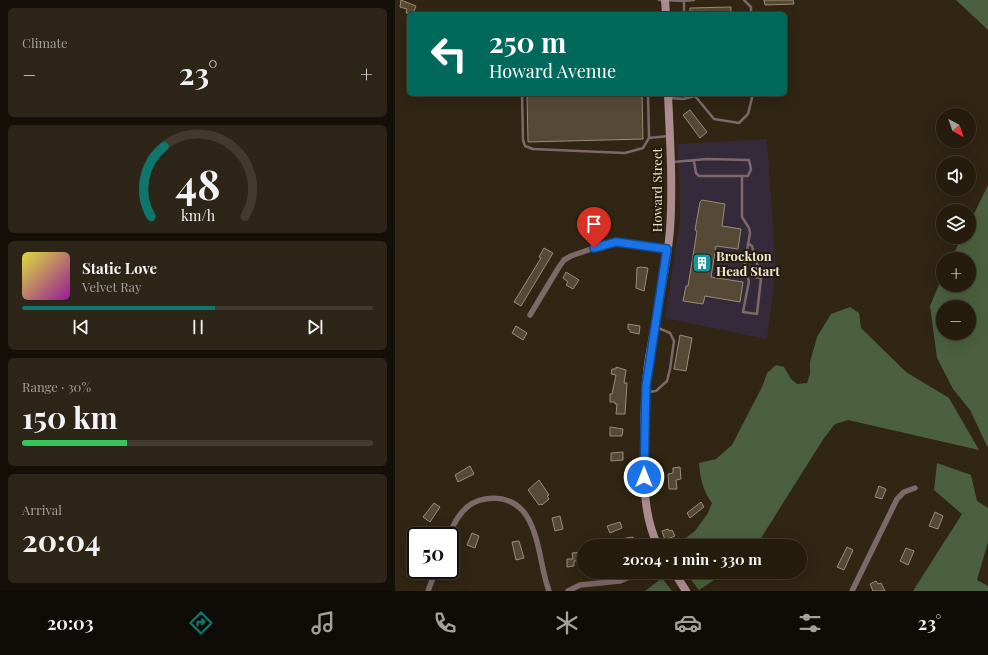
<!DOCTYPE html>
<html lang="en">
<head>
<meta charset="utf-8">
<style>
  :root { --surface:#251c0e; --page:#2d2517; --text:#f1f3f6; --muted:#a3a19e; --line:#423a2e; --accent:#0f766e }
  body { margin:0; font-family:"Playfair Display",serif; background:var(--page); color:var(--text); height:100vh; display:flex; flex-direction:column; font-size:15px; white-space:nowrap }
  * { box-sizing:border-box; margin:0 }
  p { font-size:13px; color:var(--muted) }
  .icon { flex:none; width:22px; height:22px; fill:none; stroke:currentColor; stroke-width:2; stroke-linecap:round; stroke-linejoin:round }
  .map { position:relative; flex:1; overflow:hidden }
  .details { display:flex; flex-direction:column; gap:8px; padding:8px; background:#140f08; width:395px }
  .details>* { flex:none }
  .hud { position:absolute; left:12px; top:12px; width:380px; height:84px; border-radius:6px; box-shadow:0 4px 16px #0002,0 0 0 1px var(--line); background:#00695c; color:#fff; overflow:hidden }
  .needle { width:26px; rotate:140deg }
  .fabs { position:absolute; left:541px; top:108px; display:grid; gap:8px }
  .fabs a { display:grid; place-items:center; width:40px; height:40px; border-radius:50%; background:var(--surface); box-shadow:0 4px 16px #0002,0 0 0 1px var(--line); font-size:20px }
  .speed { position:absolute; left:12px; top:527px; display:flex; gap:8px; font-size:20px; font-weight:700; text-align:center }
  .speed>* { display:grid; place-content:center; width:52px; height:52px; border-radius:50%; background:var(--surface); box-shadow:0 4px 16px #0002,0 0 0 1px var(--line); line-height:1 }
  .speed .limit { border:2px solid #111; border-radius:6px; background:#fff; color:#111 }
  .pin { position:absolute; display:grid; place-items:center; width:34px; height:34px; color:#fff; margin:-41px -17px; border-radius:50% 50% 50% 0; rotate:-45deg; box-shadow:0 0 4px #0007 }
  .pin .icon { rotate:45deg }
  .me { position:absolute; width:44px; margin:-22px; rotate:0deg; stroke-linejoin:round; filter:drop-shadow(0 0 3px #0008) }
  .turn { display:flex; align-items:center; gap:14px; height:84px; padding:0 16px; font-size:18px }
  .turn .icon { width:52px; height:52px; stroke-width:2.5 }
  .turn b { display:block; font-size:28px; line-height:34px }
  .big { font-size:30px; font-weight:700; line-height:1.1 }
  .details .card { flex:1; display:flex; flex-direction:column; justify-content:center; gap:6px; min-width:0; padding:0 14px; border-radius:6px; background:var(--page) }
  .details .dial { align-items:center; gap:0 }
  .dial svg { height:104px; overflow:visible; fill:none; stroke:var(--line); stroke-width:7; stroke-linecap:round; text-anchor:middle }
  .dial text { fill:var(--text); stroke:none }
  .song { display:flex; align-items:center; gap:12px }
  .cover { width:48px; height:48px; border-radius:6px; background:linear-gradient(135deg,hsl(60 70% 55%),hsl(300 70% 35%)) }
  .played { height:4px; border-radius:2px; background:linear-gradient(90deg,var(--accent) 55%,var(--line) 55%) }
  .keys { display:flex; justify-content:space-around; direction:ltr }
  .heat { display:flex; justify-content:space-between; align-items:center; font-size:22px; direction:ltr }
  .charge { height:6px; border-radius:3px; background:linear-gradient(90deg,#34c759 30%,var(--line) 0) }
  .trip { position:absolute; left:182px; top:539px; width:230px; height:40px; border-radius:20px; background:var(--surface); box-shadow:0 4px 16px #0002,0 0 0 1px var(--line); font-weight:700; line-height:40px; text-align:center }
  .menu { display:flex; height:64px; justify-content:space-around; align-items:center; background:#0f0b06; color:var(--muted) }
  .menu .icon { width:28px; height:28px }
  .menu .selected { color:var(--accent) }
  .menu b { font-size:18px; color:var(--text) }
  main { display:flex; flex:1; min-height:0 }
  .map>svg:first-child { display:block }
  .education { fill:#342a3a }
  .forest { fill:#4a603e; fill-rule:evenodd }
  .building { fill:#564936; stroke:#9a8c77 }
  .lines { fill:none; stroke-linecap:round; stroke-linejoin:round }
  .service { stroke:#7d686a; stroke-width:2.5 }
  .minor { stroke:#7d686a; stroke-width:5.5 }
  .secondary { stroke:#ad8c90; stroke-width:8 }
  .route-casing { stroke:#114b97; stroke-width:10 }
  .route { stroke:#1a73e8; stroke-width:7 }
  .labels { text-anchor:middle; stroke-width:4; stroke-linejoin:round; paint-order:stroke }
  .street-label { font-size:13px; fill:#ece4d9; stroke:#271b09 }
  .poi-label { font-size:13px; font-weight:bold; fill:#ece4d9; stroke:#271b09; text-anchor:start }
</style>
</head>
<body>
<main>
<section class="details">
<div class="card"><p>Climate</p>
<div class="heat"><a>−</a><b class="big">23°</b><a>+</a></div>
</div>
<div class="card dial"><svg viewBox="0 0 100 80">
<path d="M14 69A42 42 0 1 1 86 69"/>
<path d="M14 69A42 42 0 0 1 24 15" stroke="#0f766e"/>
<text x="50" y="56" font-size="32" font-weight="700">48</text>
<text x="50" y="72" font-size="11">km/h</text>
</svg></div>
<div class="card">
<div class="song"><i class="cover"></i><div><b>Static Love</b><p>Velvet Ray</p></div></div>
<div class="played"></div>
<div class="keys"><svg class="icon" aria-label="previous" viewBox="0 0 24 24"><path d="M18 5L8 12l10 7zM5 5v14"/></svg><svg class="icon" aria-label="pause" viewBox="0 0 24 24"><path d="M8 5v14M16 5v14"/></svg><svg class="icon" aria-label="next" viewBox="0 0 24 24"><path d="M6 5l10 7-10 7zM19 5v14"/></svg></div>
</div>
<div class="card"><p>Range · 30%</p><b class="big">150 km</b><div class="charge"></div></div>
<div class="card"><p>Arrival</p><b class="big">20:04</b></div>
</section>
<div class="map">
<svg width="593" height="591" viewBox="0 0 593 591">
  <rect width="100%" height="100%" fill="#312513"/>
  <polygon class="education" points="372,139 381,271 372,339 270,318 285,220 283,144"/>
  <g class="forest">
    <polygon points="561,0 593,0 593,30"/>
    <path d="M593,185V448L575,410L558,389L542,358L535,306L548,275V285H574V259H556L567,237H574V224ZM548,307H574V333H548Z"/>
    <path d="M455,307L464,313L466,328L511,372L554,398L584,450L453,420L440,424L429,438L361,546H280L300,531L313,513L317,503C308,491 305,478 304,463L321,459L337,445L367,387L372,373L381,365L389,367L396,379L402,384L412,383L415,374V362L422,337L436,314Z"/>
    <polygon points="542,463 576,475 582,501 593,508 593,542 582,580 593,586 593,591 518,591 567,514 539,490"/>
    <polygon points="290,572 331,572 304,590"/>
    <polygon points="267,578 277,591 250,591"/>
  </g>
  <g class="building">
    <polygon points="6,0 21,6 18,14 11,13 12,9 5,7"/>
    <polygon points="369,0 398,0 399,4 370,5"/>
    <polygon points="336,7 336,14 295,14 295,8"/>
    <polygon points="132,94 247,94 248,139 133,142"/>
    <polygon points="295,110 312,132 305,138 288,115"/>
    <polygon points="307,200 330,204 327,226 346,229 343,249 321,246 316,277 348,282 345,302 310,296 308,304 288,301 291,286 293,286 302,231 300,230 305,202"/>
    <polygon points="149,248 158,253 126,306 119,302 146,258 144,257"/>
    <polygon points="245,267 253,268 249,291 241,288 242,268"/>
    <polygon points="171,272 184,280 178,289 171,285 173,282 168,278"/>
    <polygon points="233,324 245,326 244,334 235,332 235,330 233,329"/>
    <polygon points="121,326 132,333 128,340 117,333"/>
    <polygon points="285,335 297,338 291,371 279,369"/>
    <polygon points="221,367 231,370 229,383 232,383 230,414 221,414 222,404 220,404 220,402 215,402 215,394 217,394 221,375 216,374 217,369 221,369"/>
    <polygon points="215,427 228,429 227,436 215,436"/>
    <polygon points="228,452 228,460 216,461 216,453"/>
    <polygon points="75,466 79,474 63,482 60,475"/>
    <polygon points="285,467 286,479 281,480 282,489 274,489 273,474 278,473 278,468"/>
    <polygon points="144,480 154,495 152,496 154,499 147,505 146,504 144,505 133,490"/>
    <polygon points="484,486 491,489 487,499 480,497"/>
    <polygon points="306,502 309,507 295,518 292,513"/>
    <polygon points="39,503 45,507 35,522 28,517"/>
    <polygon points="540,512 548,516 543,529 534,526"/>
    <polygon points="165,516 168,529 160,531 157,518"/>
    <polygon points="225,522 227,528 215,533 212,526"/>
    <polygon points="273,529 274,531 277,530 280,536 270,540 267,531"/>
    <polygon points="77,533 84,536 80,548 72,545"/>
    <polygon points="238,537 239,541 236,542 236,545 228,546 226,539"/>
    <polygon points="124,541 129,558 121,560 117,542"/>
    <polygon points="20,542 21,564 19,569 12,566"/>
    <polygon points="452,547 458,550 449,570 442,567"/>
    <polygon points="511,548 519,551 513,565 505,561"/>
    <polygon points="189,552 189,560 179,561 179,566 172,567 172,559 178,559 177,553"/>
    <polygon points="481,581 483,584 486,583 490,591 478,591 475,584"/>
  </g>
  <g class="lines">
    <g class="service">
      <polyline points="264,0 289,1 289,14"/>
      <polyline points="349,0 356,7 356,14"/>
      <polyline points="289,1 299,0"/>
      <polyline points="127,94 128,140 130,146 138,149 230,153 248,148 254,138 253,94"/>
      <polyline points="276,98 288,99 300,96 319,119 344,123 353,114 358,94"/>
      <polyline points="254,138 274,136"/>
      <polyline points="278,162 312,159 354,160 356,169 353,176 304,176 301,173 299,161"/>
      <polyline points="347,176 347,217 354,228 355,233 349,268 354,281 348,312 362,314 366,278 357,246 353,243"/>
      <polyline points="353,276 366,278"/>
      <polyline points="253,392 261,391 272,381 275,369 279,341 275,333 261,327"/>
    </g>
    <g class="minor">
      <polyline points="135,315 164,267 169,260 176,256 210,244 232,243 272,249"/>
      <path d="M54,536C60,519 70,502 90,499C146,491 141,557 154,591"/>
      <polyline points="33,591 41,570"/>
      <polyline points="173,591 185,585 225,581 245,572"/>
      <polyline points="457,591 502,499 509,492 520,488"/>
    </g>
    <g class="secondary">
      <polyline points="270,0 271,14"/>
      <path d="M263,546C249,517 249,486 249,455C249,424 249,394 253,364C260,320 271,275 275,230C278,185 275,139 273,94"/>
      <polyline points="279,572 291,591"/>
    </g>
  </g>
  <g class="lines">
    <defs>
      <polyline id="route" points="199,248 221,242 272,249 251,386 249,477"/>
    </defs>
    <use href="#route" class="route-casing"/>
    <use href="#route" class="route"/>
  </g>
  <defs>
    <symbol id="building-square" viewBox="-11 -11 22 22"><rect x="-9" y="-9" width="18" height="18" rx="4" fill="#0f9aa8" stroke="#271b09"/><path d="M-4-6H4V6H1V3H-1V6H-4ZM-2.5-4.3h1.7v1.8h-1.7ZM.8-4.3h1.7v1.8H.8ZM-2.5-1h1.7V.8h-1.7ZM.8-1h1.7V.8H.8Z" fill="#fff"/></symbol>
  </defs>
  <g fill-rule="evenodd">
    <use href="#building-square" x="296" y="252" width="22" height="22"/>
  </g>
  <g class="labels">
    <g class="street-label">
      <text transform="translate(262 190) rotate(-90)" y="5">Howard Street</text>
    </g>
    <g class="poi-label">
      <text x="321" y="261">Brockton<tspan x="321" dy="15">Head Start</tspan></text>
    </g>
  </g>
</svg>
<div class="fabs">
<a><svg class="needle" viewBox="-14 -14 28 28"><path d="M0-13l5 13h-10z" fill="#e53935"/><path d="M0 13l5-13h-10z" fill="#a3a19e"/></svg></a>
<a><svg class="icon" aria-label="sound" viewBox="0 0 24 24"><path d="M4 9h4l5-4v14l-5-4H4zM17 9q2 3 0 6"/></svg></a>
<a><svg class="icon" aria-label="layers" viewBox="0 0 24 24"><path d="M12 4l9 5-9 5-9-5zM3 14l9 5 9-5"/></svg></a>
<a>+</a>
<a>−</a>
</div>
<div class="speed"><div class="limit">50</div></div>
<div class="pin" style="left:199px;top:248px;background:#d93025"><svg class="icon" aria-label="arrive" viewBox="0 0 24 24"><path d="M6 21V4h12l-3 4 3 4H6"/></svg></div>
<svg class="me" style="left:249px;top:477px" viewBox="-20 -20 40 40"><circle r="17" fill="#1a73e8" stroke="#fff" stroke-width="3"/><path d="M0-11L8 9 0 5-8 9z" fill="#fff"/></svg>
<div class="trip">20:04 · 1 min · 330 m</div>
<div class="hud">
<div class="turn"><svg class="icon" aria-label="left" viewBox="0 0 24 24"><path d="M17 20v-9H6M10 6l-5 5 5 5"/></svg><div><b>250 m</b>Howard Avenue</div></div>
</div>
</div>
</main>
<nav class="menu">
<b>20:03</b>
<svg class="icon selected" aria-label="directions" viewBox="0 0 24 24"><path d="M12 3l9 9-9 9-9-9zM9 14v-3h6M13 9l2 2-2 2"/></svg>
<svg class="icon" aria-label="music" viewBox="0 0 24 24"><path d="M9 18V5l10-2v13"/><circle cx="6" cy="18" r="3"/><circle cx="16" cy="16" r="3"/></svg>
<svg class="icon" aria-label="phone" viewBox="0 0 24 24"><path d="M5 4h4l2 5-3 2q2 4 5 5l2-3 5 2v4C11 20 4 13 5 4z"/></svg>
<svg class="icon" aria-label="climate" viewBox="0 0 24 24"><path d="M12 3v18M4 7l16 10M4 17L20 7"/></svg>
<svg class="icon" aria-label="car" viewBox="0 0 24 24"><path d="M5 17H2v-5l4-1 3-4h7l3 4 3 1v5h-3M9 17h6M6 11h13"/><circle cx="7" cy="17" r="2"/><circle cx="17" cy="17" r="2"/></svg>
<svg class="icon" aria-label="filters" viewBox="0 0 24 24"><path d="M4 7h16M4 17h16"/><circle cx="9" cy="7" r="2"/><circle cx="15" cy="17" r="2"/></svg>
<b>23°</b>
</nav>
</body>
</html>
